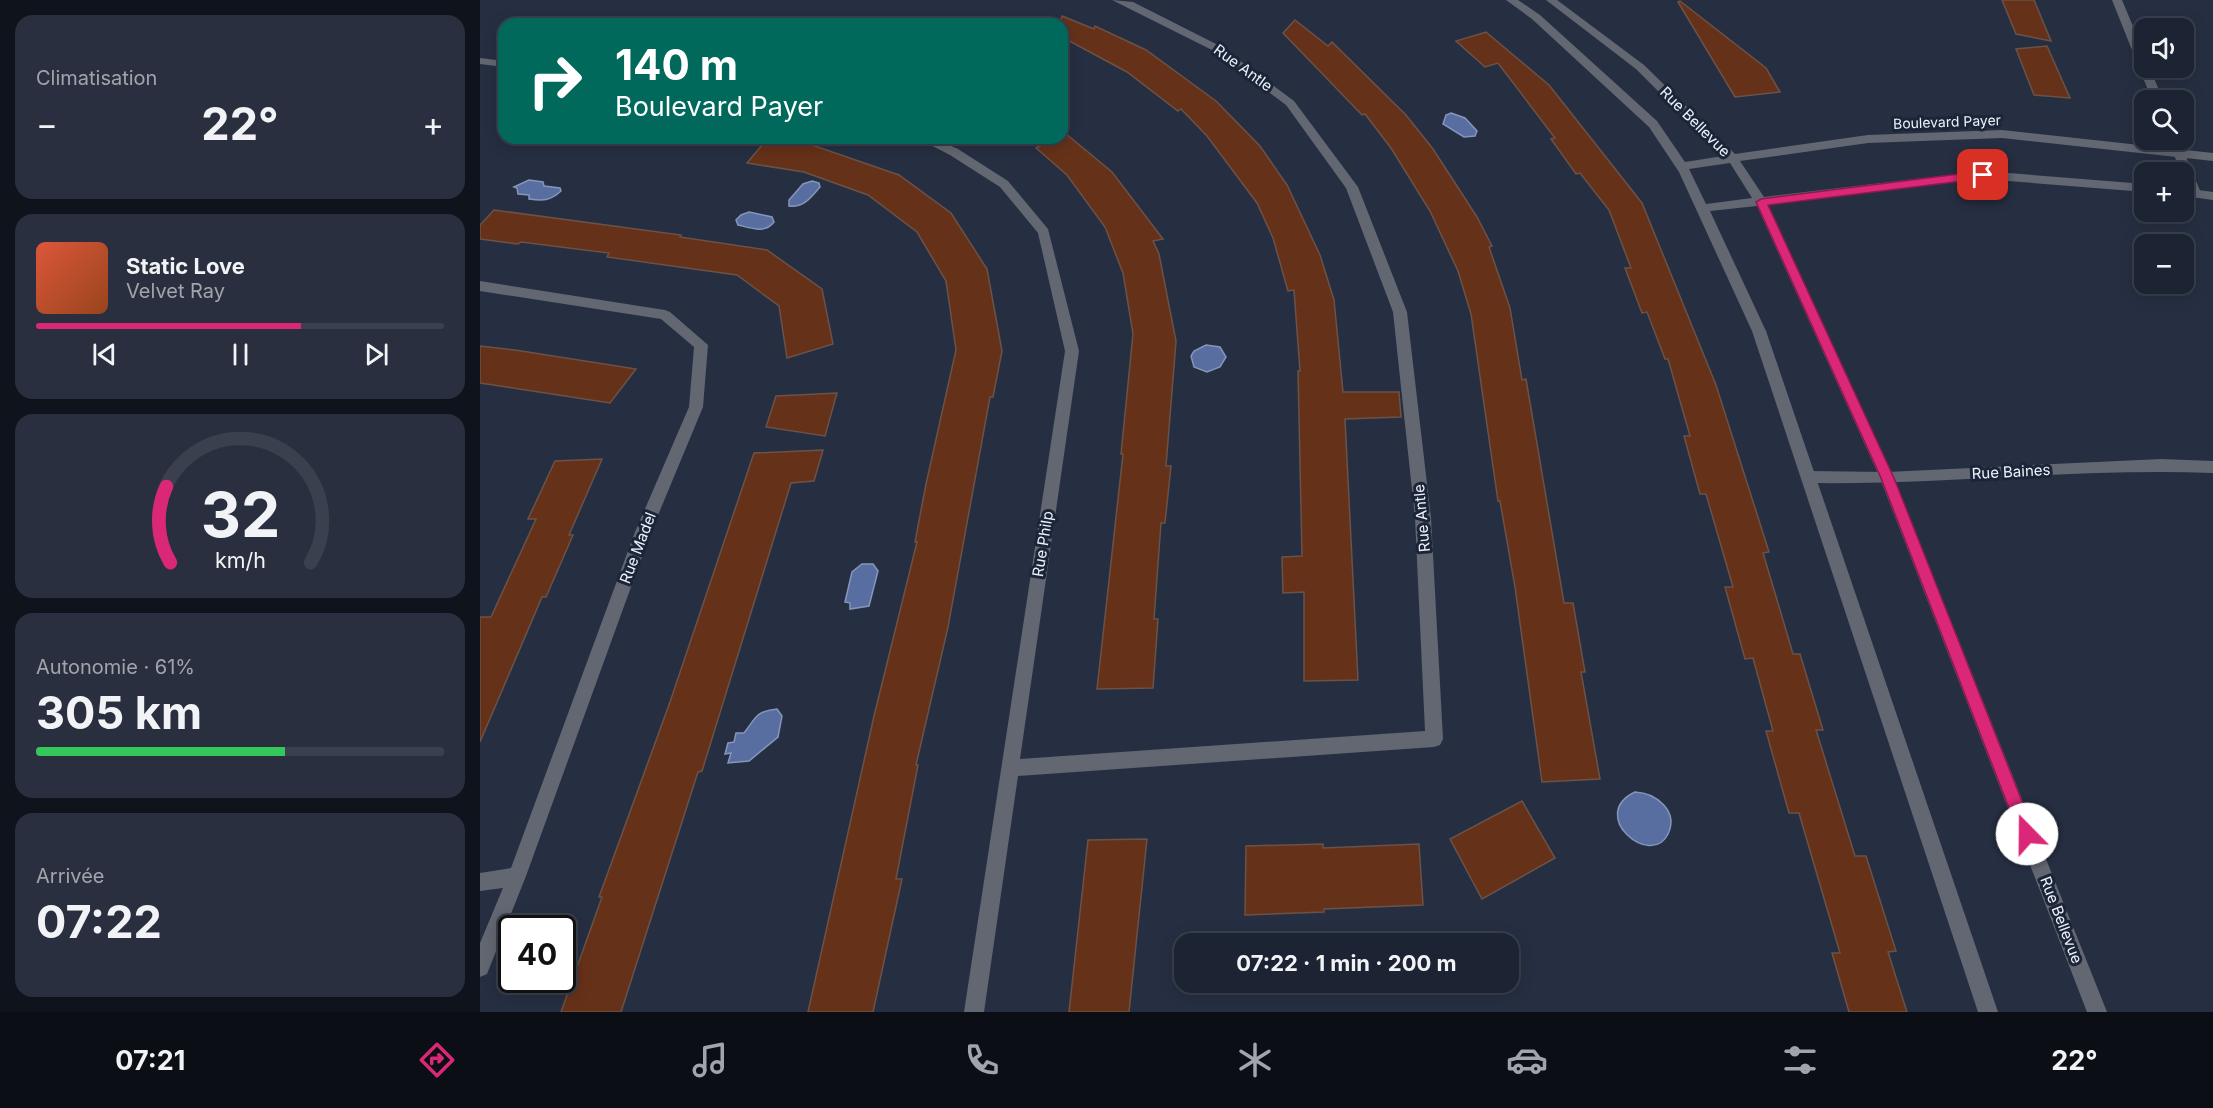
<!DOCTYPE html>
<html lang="fr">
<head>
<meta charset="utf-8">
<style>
  :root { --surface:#1c2332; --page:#292f3e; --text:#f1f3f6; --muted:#a0a4ac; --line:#3a404d; --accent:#db2777 }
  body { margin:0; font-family:Inter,sans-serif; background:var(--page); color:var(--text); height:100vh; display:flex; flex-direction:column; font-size:22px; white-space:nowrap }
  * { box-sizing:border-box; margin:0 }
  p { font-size:20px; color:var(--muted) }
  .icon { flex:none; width:33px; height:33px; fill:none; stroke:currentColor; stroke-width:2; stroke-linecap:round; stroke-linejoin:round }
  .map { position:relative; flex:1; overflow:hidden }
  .side { display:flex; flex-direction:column; gap:15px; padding:15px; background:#0f131c; width:480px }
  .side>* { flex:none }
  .guide { position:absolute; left:18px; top:18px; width:570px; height:126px; border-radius:18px; box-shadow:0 3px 15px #0003,0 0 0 2px var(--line); background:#00695c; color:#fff; overflow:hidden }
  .buttons { position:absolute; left:1654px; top:18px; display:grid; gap:12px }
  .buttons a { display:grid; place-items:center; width:60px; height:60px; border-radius:12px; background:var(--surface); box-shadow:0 3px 15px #0003,0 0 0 2px var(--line); font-size:30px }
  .speed { position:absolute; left:18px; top:915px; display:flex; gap:12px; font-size:30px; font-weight:700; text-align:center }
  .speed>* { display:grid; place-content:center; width:78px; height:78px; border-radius:50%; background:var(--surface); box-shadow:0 3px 15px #0003,0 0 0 2px var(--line); line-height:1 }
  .speed .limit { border:3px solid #111; border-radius:9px; background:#fff; color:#111 }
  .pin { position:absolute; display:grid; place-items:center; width:51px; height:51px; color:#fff; margin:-26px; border-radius:12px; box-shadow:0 3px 9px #0006 }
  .me { position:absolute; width:66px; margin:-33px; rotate:338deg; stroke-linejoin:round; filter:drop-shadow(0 0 4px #0008) }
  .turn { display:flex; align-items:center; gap:21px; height:126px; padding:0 18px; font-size:27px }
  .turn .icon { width:78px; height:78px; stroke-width:2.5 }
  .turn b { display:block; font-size:42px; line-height:51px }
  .big { font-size:45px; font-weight:700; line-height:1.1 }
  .side .widget { flex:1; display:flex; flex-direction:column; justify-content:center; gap:9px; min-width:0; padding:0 21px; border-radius:18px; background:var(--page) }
  .side .dial { align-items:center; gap:0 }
  .dial svg { height:156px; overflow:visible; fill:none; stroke:var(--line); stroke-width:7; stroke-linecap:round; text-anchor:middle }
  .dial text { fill:var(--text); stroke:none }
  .song { display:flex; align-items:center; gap:18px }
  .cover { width:72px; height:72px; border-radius:9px; background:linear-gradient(135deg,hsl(10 70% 55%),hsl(20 70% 35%)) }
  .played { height:6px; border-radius:3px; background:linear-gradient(90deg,var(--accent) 65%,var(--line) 65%) }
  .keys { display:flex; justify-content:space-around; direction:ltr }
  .heat { display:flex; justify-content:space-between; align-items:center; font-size:33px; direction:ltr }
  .charge { height:9px; border-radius:4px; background:linear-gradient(90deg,#34c759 61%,var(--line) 0) }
  .trip { position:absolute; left:694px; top:933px; width:345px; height:60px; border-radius:18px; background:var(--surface); box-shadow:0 3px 15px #0003,0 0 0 2px var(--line); font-weight:700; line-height:60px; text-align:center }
  .dock { display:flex; height:96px; justify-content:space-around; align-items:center; background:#0b0e14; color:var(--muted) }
  .dock .icon { width:42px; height:42px }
  .dock .current { color:var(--accent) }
  .dock b { font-size:27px; color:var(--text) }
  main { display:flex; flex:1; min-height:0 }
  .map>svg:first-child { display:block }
  .water { fill:#586da0; stroke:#8595bc; stroke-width:1.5 }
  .building { fill:#663119; stroke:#6b5248; stroke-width:1.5 }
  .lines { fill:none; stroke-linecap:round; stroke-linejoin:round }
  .minor { fill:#626771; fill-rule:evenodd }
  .tertiary { fill:#626771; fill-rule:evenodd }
  .route { fill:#db2777; stroke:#8e194d; stroke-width:1.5 }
  .labels { text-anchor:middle; stroke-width:6; stroke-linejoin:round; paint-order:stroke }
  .far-street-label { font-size:14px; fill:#edf2fc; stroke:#1c2538 }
  .street-label { font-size:15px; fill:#edf2fc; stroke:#1c2538 }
</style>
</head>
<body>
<main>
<section class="side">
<div class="widget"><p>Climatisation</p>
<div class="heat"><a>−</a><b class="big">22°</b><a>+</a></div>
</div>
<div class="widget">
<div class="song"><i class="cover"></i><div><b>Static Love</b><p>Velvet Ray</p></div></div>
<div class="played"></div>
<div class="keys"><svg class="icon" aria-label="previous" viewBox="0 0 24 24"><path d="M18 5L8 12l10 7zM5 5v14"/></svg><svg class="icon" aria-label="pause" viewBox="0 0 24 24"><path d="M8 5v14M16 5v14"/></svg><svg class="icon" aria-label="next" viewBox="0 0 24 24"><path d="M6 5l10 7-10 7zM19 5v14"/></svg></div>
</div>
<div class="widget dial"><svg viewBox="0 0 100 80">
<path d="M14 69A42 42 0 1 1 86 69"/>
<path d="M14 69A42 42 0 0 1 12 30" stroke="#db2777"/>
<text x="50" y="56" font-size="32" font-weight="700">32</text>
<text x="50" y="72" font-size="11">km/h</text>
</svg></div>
<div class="widget"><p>Autonomie · 61%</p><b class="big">305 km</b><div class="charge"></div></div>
<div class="widget"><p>Arrivée</p><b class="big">07:22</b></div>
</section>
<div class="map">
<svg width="1733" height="1012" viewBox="0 0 1733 1012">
  <rect width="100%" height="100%" fill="#262f42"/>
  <g class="water">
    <polygon points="971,113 985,118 997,131 995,136 984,137 963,124 966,115"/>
    <path d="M49,180L63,182L64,186L80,188L81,191C70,201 63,201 49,199V195L38,194L37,188L34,187Z"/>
    <path d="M332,181L339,183L340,187C331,197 324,208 309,206V200L323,184Z"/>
    <path d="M269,212L292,217L294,222C285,234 271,228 258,225L256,220L261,215Z"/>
    <polygon points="726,345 740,347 746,357 740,367 727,372 714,367 711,356 714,351"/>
    <polygon points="382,564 393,564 398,571 389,606 370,609 370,603 365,602 372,572"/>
    <path d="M297,709L302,716L298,737L269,761L248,763L251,753L245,754L248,743L254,742L256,733H264C277,717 274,712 297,709Z"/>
    <path d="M1155,792C1176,793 1199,811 1188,834C1171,869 1107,815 1155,792Z"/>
  </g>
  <g class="building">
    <polygon points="1522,0 1554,0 1571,41 1536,34"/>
    <polygon points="1200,1 1286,68 1300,92 1255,97 1198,2"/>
    <polygon points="582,16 614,29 615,26 666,50 736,101 780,146 807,185 840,255 854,300 863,392 919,392 921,417 865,419 878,680 824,681 824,592 803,593 802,557 822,556 818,371 820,371 814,290 808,291 793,238 777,203 727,136 701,109 698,111 647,72 582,37 582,24 579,24"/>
    <polygon points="815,20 848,46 852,42 926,115 953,149 997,217 1012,246 1009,247 1030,308 1042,380 1046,379 1084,603 1093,603 1105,672 1101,672 1120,779 1062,782 1035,587 1020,501 1018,501 991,314 978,271 950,211 911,148 885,114 882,115 803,33"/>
    <polygon points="1006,32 1069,85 1162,203 1236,385 1289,552 1283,553 1303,620 1313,654 1320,654 1343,730 1336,730 1375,856 1386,856 1416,951 1408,952 1427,1012 1369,1012 1352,953 1360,953 1319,813 1309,813 1286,731 1293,731 1273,658 1265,659 1245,587 1253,587 1226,494 1220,494 1204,436 1210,436 1188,359 1185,359 1167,312 1162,313 1145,268 1151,268 1129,210 1100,173 1096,174 1071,139 1075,138 1018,63 1005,67 976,41"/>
    <polygon points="1567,46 1590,98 1554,95 1536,49"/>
    <polygon points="585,133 632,172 683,239 673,241 679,254 696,341 686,466 691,466 685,523 681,523 674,619 678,619 673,688 617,689 643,454 641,454 653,334 643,273 625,227 587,175 556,148 575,138 582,138"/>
    <polygon points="288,138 332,145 419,175 471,213 507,269 522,351 513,397 510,397 468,627 436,765 438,765 416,879 422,879 393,1012 328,1012 394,716 437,542 435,542 446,484 476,350 466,281 437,232 388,195 324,172 267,163"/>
    <polygon points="14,210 201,235 200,237 287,250 342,289 353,344 307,358 299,306 257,275 127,257 129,253 41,242 38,244 0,239 0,225"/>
    <polygon points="0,346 35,350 156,369 130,403 0,383"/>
    <polygon points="357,393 345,436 286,427 296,396"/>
    <polygon points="343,450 334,481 311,483 222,771 218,772 141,1012 81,1012 122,897 119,897 190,702 274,453"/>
    <polygon points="122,459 89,535 93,535 66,597 62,597 0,742 0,617 11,617 56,519 48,519 75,461"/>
    <polygon points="1042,801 1075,858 1002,899 970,839"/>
    <polygon points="667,839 649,1012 589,1012 608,840"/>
    <polygon points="843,844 843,848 939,844 943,905 844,909 844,912 765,915 766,846"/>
  </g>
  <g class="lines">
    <g class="minor">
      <polygon points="632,0 653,2 740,46 814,101 878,187 927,312 951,518 963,739 960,745 954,747 538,776 504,1012 484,1012 585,351 558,233 520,187 470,155 437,138 453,138 478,149 528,181 568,229 599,351 540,759 945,731 935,518 913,312 866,188 806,105 732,50"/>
      <polygon points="1632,0 1642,0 1665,55 1665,68 1670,68 1683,100 1672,100"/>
      <polygon points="0,58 24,61 24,67 0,64"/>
      <path d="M1688,140H1699L1721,193L1719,196L1715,197C1706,194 1704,181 1704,172H1701Z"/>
      <polygon points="0,281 185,310 190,312 228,345 223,407 171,532 46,876 7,974 0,977 0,943 23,888 0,891 0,873 31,868 155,532 209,407 214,347 181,319 0,291"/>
      <path d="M1681,459L1733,461V473C1598,468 1463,485 1328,483L1323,481L1321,477L1323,473L1328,471L1407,472Z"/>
    </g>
    <g class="tertiary">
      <path d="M1026,0H1038L1060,15L1177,121L1205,162L1243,156L1156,69L1066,0H1077L1164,65L1255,154L1388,135L1522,130L1733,153V161L1522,138L1388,143L1260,161L1284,197L1503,171L1665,184V192L1503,179L1288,204L1414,478L1627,1012H1607L1400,478L1277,206L1230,211L1286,331L1518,1012H1498L1272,331L1199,172L1169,127L1052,19ZM1250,163L1272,198L1226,204L1209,169Z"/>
      <polygon points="1704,188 1733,192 1733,200 1704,196"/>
    </g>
  </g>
  <polygon class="route" points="1503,171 1509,175 1507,178 1288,205 1414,478 1555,834 1553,840 1547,842 1541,840 1539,834 1401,478 1276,202 1281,199"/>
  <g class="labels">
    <g class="far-street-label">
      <text transform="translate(1467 122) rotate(-2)" y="5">Boulevard Payer</text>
    </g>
    <g class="street-label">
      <text transform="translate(763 68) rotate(36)" y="5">Rue Antle</text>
      <text transform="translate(1215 122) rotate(45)" y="5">Rue Bellevue</text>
      <text transform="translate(1531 472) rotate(-3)" y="5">Rue Baines</text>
      <text transform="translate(942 518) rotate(-95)" y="5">Rue Antle</text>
      <text transform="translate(563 544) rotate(-81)" y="5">Rue Philp</text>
      <text transform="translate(158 548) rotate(-69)" y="5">Rue Madel</text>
      <text transform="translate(1581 920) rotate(69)" y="5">Rue Bellevue</text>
    </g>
  </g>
</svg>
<div class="buttons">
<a><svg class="icon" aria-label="sound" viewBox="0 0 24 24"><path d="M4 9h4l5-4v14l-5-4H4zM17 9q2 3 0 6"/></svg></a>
<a><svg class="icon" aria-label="search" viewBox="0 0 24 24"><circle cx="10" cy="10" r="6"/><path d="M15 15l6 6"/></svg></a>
<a>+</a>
<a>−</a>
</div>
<div class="speed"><div class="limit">40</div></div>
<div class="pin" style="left:1503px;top:175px;background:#d93025"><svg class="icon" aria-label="arrive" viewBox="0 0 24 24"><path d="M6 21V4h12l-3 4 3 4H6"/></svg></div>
<svg class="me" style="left:1547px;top:834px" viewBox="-20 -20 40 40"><circle r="19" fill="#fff"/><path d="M0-13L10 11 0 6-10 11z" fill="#db2777"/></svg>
<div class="trip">07:22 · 1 min · 200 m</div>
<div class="guide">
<div class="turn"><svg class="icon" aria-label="right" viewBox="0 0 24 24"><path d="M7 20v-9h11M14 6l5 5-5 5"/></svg><div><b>140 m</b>Boulevard Payer</div></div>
</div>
</div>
</main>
<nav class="dock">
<b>07:21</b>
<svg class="icon current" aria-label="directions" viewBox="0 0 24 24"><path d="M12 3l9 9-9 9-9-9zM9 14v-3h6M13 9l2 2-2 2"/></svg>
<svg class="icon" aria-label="music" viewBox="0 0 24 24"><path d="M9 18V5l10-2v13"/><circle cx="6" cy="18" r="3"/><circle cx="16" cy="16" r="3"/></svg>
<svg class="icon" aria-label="phone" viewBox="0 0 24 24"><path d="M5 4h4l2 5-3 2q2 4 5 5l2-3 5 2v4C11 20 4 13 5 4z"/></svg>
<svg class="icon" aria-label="climate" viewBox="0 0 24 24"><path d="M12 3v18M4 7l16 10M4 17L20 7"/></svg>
<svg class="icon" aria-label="car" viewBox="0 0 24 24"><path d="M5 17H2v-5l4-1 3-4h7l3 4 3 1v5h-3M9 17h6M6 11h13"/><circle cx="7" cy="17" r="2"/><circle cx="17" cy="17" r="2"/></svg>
<svg class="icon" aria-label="filters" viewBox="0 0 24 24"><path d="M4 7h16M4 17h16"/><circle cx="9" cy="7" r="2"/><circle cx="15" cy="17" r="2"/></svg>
<b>22°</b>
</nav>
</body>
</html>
